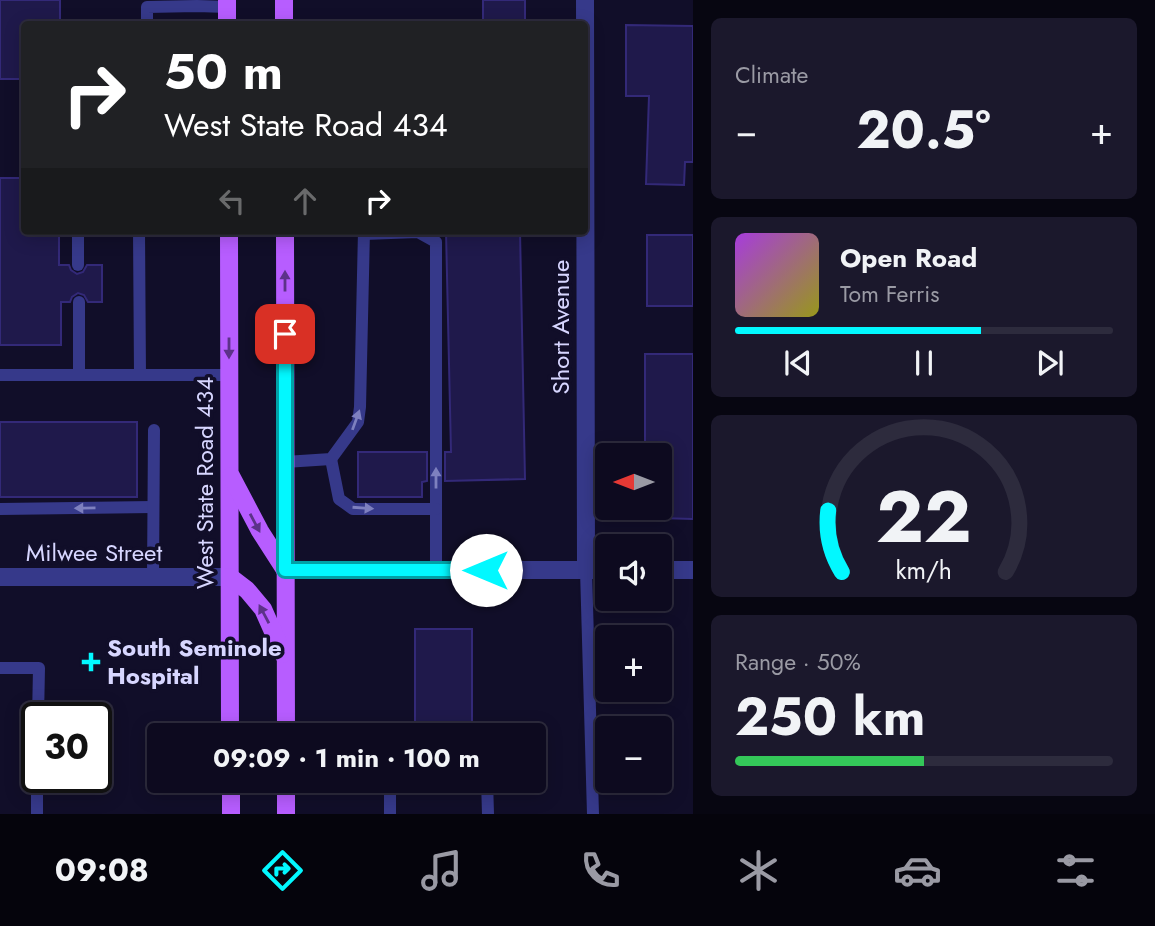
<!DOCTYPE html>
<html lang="en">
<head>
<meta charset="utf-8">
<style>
  :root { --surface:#0d0a1f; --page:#1b182c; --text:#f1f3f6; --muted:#9a9aa4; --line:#2d2b3d; --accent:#02f8ff }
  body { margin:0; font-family:Jost,sans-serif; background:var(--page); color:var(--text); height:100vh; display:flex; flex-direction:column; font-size:26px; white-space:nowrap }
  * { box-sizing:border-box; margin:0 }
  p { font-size:23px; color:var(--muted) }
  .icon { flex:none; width:38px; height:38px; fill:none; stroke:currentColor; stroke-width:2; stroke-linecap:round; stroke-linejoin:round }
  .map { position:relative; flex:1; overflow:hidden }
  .side { display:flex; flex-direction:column; gap:18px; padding:18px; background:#070611; width:462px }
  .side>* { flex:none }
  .hud { position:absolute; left:21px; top:21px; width:567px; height:214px; border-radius:7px; box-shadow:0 4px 18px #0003,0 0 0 2px var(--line); background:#202124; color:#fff; overflow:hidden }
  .needle { width:46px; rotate:270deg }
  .buttons { position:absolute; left:595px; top:443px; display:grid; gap:14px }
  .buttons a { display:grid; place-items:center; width:77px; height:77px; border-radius:7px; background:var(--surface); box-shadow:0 4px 18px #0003,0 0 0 2px var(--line); font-size:35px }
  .speed { position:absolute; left:21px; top:702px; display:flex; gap:14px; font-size:35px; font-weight:700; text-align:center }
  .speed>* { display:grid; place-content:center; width:91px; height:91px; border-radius:50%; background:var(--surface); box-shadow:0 4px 18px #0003,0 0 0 2px var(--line); line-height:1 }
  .speed .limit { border:4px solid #111; border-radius:10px; background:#fff; color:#111 }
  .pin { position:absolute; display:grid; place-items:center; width:60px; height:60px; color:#fff; margin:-30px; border-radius:14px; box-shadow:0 4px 10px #0006 }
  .me { position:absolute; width:77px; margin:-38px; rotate:270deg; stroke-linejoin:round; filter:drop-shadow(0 0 5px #0008) }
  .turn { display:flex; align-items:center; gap:24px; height:147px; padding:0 28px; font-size:32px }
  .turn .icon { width:91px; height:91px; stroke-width:2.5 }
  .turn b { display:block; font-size:49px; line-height:60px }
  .lanes { display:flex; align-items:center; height:66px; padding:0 28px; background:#0003; justify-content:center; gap:35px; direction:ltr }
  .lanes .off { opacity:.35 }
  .big { font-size:52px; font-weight:700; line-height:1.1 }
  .side .tile { flex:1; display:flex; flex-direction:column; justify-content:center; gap:10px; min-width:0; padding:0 24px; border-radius:10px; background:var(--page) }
  .side .dial { align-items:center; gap:0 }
  .dial svg { height:182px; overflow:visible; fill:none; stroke:var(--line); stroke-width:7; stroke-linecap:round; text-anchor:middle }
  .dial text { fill:var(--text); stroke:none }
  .song { display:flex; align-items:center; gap:21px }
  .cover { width:84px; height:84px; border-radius:10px; background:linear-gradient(135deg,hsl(280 70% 55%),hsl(60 70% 35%)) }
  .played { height:7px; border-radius:4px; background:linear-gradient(90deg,var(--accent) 65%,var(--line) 65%) }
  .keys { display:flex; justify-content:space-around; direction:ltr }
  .heat { display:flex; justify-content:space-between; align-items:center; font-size:38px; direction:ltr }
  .charge { height:10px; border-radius:5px; background:linear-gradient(90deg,#34c759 50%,var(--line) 0) }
  .trip { position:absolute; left:147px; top:723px; width:399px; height:70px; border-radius:7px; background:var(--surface); box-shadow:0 4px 18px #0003,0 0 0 2px var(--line); font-weight:700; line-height:70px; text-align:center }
  .tab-bar { display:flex; height:112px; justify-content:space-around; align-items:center; background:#05040c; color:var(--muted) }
  .tab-bar .icon { width:49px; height:49px }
  .tab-bar .current { color:var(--accent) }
  .tab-bar b { font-size:32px; color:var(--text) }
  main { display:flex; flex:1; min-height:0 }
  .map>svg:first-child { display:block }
  .building { fill:#1f194b; stroke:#332978; stroke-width:2 }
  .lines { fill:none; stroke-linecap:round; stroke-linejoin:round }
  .service { stroke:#36398a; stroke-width:12 }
  .minor { stroke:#36398a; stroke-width:18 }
  .tertiary { stroke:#36398a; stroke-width:18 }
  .primary { stroke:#b75dff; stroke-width:18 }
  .oneway { fill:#5c3289 }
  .oneway2 { fill:#7e80bf }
  .route-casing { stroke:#01a1a6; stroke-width:18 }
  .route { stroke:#02f8ff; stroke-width:12 }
  .poi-dot { fill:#02f8ff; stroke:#110e29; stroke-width:2.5 }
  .labels { text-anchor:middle; stroke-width:7; stroke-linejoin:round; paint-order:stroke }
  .street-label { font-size:24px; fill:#d7d6ff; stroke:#110e29 }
  .poi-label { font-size:24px; font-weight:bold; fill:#d7d6ff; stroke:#110e29; text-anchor:start }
</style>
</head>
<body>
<main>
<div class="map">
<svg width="693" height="814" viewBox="0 0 693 814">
  <rect width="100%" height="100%" fill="#110e29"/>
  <g class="building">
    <polygon points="0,0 60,0 60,24 24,24 24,79 0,79"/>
    <rect x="483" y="0" width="42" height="24"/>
    <polygon points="626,25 693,26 693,162 685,162 684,185 646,184 649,96 626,96"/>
    <polygon points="0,178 24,178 24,231 59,231 59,265 69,265 71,270 77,274 83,272 87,265 102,265 102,302 88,302 84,295 78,293 72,297 70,302 61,302 61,345 0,345"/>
    <polygon points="446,231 520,231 525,479 445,481 445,452 451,452"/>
    <rect x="647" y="235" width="46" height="71"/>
    <polygon points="645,354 693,354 693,519 660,518 660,455 645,455"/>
    <rect x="0" y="422" width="137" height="75"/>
    <polygon points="358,452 427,452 427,481 422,482 422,497 358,497"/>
    <rect x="415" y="629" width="57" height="106"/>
  </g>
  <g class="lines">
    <g class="service">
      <polyline points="147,24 147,7 197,6 227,7"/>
      <polyline points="78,231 78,265"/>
      <polyline points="139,231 140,375"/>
      <polyline points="364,234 418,232 436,242 436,570"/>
      <polyline points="79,302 79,375"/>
      <polyline points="0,375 229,375"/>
      <polyline points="331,459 339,499 353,509 436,509"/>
      <polyline points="285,462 331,459 358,422 360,407 364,231"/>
      <polyline points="0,509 153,507"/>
      <polyline points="586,570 593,814"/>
      <polyline points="153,577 154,430"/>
      <polyline points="0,668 39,668 38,718"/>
      <polyline points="390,732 390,735"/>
      <polyline points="390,780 390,814"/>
      <polyline points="487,780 488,814"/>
      <polyline points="37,814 37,777"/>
    </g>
    <g class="minor">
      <polyline points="585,0 586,570"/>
      <polyline points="285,570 607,570"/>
      <polyline points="660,570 693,570"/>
    </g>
    <polyline class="tertiary" points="0,577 230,577"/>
    <g class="primary">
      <polyline points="227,0 227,24"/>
      <polyline points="284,0 284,24"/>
      <polyline points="229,231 230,735"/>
      <polyline points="285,231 286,735"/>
      <polyline points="231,476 260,531 285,570"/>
      <polyline points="230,577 247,590 263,609 283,654"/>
      <polyline points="231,780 231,814"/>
      <polyline points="286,780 286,814"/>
    </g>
  </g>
  <defs><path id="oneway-solid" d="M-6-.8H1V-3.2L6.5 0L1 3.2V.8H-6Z" transform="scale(1.75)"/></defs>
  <g class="oneway">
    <use href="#oneway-solid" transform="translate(285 281) rotate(-90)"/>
    <use href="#oneway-solid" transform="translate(229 348) rotate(90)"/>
    <use href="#oneway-solid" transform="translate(255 523) rotate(62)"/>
    <use href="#oneway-solid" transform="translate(264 614) rotate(-118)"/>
  </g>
  <g class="oneway2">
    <use href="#oneway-solid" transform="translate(356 420) rotate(-70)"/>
    <use href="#oneway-solid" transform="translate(436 478) rotate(-90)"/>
    <use href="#oneway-solid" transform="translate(85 508) rotate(179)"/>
    <use href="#oneway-solid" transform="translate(363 508) rotate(4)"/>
  </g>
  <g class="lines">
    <defs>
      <polyline id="route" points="285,334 285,570 486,570"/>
    </defs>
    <use href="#route" class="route-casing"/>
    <use href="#route" class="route"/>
  </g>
  <path class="poi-dot" d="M87.5 651.5h7v7h7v7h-7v7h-7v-7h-7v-7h7z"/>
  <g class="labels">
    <g class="street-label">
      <text transform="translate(561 327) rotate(-90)" y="8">Short Avenue</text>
      <text transform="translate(205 483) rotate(-90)" y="8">West State Road 434</text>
      <text x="94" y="561">Milwee Street</text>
    </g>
    <g class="poi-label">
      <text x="107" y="656">South Seminole<tspan x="107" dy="28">Hospital</tspan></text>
    </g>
  </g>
</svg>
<div class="buttons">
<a><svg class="needle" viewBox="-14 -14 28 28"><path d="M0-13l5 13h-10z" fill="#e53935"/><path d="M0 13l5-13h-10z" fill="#9a9aa4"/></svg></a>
<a><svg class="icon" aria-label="sound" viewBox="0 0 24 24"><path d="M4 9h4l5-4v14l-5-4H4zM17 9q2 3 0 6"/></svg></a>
<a>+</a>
<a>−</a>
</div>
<div class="speed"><div class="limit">30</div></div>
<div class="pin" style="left:285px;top:334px;background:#d93025"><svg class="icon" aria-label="arrive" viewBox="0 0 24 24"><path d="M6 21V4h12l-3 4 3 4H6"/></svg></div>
<svg class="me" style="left:486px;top:570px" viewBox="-20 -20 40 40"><circle r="19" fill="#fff"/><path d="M0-13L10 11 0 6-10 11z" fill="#02f8ff"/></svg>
<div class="trip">09:09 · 1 min · 100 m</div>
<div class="hud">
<div class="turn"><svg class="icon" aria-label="right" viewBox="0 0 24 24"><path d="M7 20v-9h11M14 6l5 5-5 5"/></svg><div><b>50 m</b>West State Road 434</div></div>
<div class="lanes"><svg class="icon off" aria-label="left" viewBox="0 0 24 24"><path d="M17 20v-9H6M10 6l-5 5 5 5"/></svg><svg class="icon off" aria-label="ahead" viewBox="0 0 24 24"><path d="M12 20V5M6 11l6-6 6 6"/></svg><svg class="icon" aria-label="right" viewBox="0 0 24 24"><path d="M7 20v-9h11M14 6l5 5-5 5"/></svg></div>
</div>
</div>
<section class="side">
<div class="tile"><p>Climate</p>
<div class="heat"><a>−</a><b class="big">20.5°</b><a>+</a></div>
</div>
<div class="tile">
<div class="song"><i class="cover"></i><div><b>Open Road</b><p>Tom Ferris</p></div></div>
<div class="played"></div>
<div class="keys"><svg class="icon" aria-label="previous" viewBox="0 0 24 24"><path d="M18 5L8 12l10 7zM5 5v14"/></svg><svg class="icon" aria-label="pause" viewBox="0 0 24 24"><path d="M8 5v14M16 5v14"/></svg><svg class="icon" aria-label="next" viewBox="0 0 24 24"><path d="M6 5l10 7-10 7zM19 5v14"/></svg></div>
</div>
<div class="tile dial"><svg viewBox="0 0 100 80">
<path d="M14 69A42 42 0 1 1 86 69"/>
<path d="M14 69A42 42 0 0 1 8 42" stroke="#02f8ff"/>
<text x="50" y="56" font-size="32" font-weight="700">22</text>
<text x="50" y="72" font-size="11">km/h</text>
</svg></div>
<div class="tile"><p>Range · 50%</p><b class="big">250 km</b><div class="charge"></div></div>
</section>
</main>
<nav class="tab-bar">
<b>09:08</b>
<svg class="icon current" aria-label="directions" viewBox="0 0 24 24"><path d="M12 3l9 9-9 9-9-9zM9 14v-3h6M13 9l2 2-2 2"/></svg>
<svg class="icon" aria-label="music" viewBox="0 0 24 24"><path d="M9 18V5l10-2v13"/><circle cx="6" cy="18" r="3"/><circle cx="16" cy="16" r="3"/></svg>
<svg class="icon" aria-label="phone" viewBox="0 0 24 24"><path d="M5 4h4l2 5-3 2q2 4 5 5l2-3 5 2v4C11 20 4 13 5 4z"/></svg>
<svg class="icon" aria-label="climate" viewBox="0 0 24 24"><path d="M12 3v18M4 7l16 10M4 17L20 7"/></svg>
<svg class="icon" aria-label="car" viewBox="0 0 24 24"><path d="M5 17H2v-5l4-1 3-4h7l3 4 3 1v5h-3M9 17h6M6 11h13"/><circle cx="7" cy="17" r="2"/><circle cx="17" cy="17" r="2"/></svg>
<svg class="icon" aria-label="filters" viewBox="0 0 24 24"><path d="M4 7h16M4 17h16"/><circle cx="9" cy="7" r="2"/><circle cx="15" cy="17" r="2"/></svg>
</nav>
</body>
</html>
